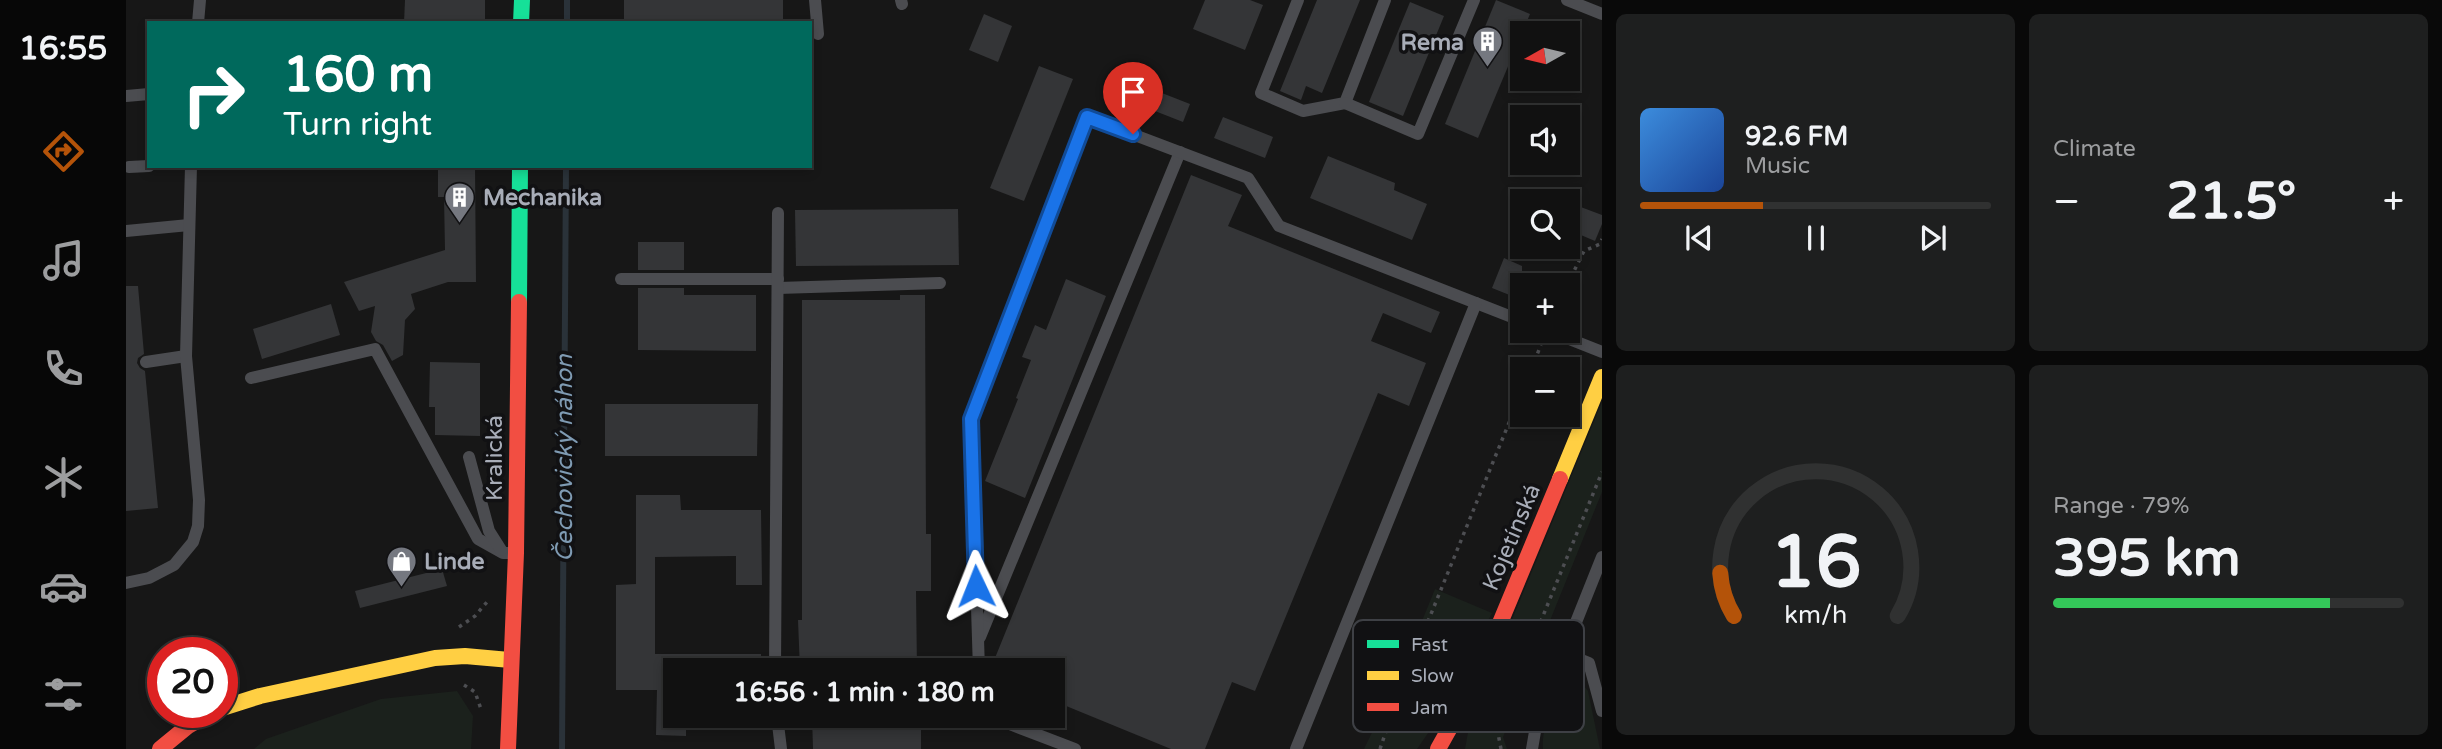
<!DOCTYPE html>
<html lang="en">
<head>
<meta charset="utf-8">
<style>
  :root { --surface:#111; --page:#1e1f1f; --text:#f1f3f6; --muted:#9c9d9f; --line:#303131; --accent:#b45309 }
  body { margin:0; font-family:"Varela Round",sans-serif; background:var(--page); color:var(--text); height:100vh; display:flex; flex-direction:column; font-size:26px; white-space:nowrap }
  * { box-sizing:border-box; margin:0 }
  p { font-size:23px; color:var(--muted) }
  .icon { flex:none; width:38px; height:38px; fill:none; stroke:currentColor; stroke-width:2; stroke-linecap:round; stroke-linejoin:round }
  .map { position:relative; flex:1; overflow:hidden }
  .details { display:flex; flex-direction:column; gap:14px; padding:14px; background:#090909; width:840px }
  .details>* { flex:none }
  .guide { position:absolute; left:21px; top:21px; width:665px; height:147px; border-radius:0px; box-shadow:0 4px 10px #0003,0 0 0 2px var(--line); background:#00695c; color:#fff; overflow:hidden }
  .needle { width:46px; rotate:262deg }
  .controls { position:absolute; left:1384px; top:21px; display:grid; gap:14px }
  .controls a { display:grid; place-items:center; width:70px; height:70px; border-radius:0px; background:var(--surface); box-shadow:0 4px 10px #0003,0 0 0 2px var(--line); font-size:35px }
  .speed { position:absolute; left:21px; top:637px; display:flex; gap:14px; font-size:35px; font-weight:700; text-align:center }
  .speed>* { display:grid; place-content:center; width:91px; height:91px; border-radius:50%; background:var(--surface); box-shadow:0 4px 10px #0003,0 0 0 2px var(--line); line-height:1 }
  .speed .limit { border:10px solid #d22; background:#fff; color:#111 }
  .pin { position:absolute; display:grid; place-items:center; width:60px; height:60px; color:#fff; margin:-72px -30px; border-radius:50% 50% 50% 0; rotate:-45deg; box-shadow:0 0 7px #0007 }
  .pin .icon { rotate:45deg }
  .me { position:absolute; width:77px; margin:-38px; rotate:358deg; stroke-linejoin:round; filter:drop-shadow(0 0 5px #0008) }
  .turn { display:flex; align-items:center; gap:24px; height:147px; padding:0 21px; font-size:32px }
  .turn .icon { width:91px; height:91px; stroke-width:2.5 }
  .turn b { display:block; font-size:49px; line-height:60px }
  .big { font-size:52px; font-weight:800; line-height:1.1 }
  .details .tile { flex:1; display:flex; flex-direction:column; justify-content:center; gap:10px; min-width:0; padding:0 24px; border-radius:10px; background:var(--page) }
  .details .dial { align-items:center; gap:0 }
  .dial svg { height:182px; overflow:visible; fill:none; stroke:var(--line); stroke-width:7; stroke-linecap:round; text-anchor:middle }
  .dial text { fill:var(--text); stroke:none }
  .song { display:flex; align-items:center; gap:21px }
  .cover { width:84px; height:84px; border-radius:10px; background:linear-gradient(135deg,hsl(210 70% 55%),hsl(220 70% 35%)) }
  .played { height:7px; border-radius:4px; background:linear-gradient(90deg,var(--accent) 35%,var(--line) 35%) }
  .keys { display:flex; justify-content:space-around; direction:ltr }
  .heat { display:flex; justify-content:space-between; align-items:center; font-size:38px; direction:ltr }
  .charge { height:10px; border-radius:5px; background:linear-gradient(90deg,#34c759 79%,var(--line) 0) }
  .details .tiles { flex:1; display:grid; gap:14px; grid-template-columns:repeat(2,1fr) }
  .trip { position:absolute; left:537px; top:658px; width:402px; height:70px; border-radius:0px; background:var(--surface); box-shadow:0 4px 10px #0003,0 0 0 2px var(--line); font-weight:800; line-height:70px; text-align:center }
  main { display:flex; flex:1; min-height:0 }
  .menu { display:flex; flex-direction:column; width:126px; justify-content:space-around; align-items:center; background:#070707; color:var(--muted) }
  .menu .icon { width:49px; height:49px }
  .menu .current { color:var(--accent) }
  .menu b { font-size:32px; color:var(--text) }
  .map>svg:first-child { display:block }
  .green { fill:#1b211c }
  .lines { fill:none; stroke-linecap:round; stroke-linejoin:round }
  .stream { stroke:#2a3239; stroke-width:6 }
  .building { fill:#343537 }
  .path { stroke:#4d4e52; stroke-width:3.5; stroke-dasharray:3.5 5; stroke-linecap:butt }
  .lane { stroke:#4b4c50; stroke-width:12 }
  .fast { stroke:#16e098; stroke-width:16 }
  .slow { stroke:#ffcf43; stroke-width:16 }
  .jam { stroke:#f24e42; stroke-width:16 }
  .route-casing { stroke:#114b97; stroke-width:18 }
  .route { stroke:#1a73e8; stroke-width:12 }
  .labels { text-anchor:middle; stroke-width:7; stroke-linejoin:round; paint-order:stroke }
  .poi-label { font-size:23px; font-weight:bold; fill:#a8adb8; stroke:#111113; text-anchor:start }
  .street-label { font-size:23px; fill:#a8adb8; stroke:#111113 }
  .water-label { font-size:24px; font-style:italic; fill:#7f9bb3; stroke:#111113 }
  .key { fill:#111113; stroke:#3e4045; stroke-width:2 }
  .key-label { font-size:19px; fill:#a8adb8 }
</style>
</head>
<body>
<main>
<nav class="menu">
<b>16:55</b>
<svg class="icon current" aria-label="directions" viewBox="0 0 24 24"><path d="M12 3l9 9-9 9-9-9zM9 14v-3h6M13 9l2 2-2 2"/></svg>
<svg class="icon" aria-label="music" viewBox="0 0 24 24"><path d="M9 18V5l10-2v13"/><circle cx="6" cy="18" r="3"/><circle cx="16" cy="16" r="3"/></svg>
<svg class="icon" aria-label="phone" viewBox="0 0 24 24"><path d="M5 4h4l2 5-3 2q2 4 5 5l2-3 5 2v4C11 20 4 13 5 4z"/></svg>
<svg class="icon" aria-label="climate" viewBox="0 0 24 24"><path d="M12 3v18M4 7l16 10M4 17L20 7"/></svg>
<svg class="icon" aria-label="car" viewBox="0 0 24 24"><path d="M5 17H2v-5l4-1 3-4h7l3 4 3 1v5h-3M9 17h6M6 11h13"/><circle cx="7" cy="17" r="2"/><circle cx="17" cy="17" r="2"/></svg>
<svg class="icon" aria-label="filters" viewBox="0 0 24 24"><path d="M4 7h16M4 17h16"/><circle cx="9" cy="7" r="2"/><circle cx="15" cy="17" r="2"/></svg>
</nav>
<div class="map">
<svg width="1476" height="749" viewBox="0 0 1476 749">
  <rect width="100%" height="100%" fill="#171717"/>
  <g class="green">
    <polygon points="1476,402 1476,492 1377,737 1381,749 1339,749 1344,721"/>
    <polygon points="1309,589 1366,613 1309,723 1291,749 1238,749 1274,675"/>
    <path d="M1446,678L1457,685L1462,691L1474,749H1417C1415,728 1427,698 1438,680Z"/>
    <polygon points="331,691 347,716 345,749 128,749 140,739 255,699"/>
  </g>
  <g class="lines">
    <g class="stream">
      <polyline points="441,23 441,0"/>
      <polyline points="436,749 440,166"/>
    </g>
  </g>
  <g class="building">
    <polygon points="279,0 359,0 359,23 278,23"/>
    <polygon points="498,0 657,0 657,20 498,21"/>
    <polygon points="1079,0 1124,0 1137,5 1119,50 1067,29"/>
    <polygon points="1191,0 1234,0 1196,93 1180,86 1175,100 1154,91"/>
    <polygon points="1370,0 1404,14 1352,138 1319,124"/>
    <polygon points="1284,2 1318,16 1277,116 1243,102"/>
    <polygon points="858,14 886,26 872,62 843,50"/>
    <polygon points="913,66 947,79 898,201 864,188"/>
    <polygon points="1018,86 1064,104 1057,122 1011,104"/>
    <polygon points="1097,117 1147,137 1139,158 1088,138"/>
    <polygon points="1202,156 1269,183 1268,190 1301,204 1286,240 1184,198"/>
    <polygon points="312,166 349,166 350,282 322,282 285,294 289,309 279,320 277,355 266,361 257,345 250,341 245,332 249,306 233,311 218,282 319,250 318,197 312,197"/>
    <polygon points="1065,175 1116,195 1102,226 1314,312 1305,333 1257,313 1245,341 1300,363 1283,406 1252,393 1129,691 1106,682 1079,749 1045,749 928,701 928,670 899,670 869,658"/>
    <polygon points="1452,206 1476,215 1476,224 1469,241 1443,230"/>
    <polygon points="832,209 833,265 670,266 669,210"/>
    <rect x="512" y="242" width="46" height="28"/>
    <polygon points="1378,258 1396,266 1396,300 1366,288"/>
    <polygon points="940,279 980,296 899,498 859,481 892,399 890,398 905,360 896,357 909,325 920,330"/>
    <polygon points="0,286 12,286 18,354 12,358 11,363 14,368 19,371 32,508 0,511"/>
    <polygon points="512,288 558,288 558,295 630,295 630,351 512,350"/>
    <polygon points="774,295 799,295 800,534 805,534 805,591 790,591 791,670 674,670 672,620 676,620 676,300 774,300"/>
    <polygon points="205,304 214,335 136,359 127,329"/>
    <polygon points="304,362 354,363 354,436 309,435 309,407 303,407"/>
    <polygon points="479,404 632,404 631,456 479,456"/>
    <polygon points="510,495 554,495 555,510 635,510 636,585 610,585 610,556 529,557 529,654 635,654 635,670 550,670 550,716 560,716 560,736 530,735 531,690 490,690 490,585 510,584"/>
    <polygon points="316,569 321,586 234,608 229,591"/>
    <polygon points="686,716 795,716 795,749 687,749"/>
  </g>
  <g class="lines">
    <g class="path">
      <polyline points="1441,285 1458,251 1474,244 1476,239"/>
      <polyline points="1405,369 1415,345"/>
      <polyline points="333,627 349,616 361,602"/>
      <polyline points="338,685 349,692 355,709"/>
      <polyline points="1254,749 1274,690 1396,391"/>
      <polyline points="1375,749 1371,728 1476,472"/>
    </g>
    <g class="lane">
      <polyline points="689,0 692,34"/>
      <polyline points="775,0 776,4"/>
      <polyline points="1172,0 1135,93 1177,111 1219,103 1259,0"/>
      <polyline points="1441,0 1476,14"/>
      <polyline points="72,23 74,0"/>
      <polyline points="0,96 23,94"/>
      <polyline points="1219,103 1292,134 1348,0"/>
      <polyline points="3,167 23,166"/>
      <polyline points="0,231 63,225"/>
      <polyline points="495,279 652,279"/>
      <polyline points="652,288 814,283"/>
      <polyline points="1423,331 1476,352"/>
      <polyline points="20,362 60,356"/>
      <polyline points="125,378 249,349 352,539 377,553 386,553"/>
      <polyline points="343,457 363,531 375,550"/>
      <polyline points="0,583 23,578 48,565 67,542 72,526 73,500 60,356 65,166"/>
      <polyline points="854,637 1054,152"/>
      <polyline points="1436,659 1448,657 1463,663 1476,711"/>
      <polyline points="649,670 652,213"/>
      <polyline points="853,670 845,419 961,117 1122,178 1153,226 1396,321"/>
      <polyline points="651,716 655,749"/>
      <polyline points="877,716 886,725 949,749"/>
      <polyline points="1170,749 1350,303"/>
      <polyline points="1406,749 1411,720 1476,557"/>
    </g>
    <g class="fast">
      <polyline points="395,23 396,0"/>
      <polyline points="393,302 394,166"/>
    </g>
    <g class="slow">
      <polyline points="1434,479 1476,377"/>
      <polyline points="96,708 134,696 309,658 339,656 385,660"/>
    </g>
    <g class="jam">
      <polyline points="34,749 62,726 86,712"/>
      <polyline points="382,749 390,553 393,302"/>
      <polyline points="1312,749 1349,683 1434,479"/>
    </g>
  </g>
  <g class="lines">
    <defs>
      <polyline id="route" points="850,586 845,419 961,117 1007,134"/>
    </defs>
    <use href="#route" class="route-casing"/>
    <use href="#route" class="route"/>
  </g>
  <defs>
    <symbol id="building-pin" viewBox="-11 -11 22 30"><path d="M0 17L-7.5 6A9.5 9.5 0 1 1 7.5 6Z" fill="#757880" stroke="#111113"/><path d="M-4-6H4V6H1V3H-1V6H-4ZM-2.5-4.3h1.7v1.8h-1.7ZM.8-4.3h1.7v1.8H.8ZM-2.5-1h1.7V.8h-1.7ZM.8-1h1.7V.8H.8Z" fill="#fff"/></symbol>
    <symbol id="shop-pin" viewBox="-11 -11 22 30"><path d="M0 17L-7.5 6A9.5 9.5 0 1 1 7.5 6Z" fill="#757880" stroke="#111113"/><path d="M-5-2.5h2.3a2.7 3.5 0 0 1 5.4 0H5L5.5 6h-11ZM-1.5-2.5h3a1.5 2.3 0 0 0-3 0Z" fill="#fff"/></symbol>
  </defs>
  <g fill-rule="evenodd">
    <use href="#building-pin" x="1344" y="24" width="35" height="47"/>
    <use href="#building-pin" x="316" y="180" width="35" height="47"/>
    <use href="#shop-pin" x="258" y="544" width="35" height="47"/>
  </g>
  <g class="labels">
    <g class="poi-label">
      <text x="1338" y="50" text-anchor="end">Rema</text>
      <text x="357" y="205">Mechanika</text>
      <text x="298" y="569">Linde</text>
    </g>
    <g class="street-label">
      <text transform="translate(368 458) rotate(-90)" y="8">Kralická</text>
      <text transform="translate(1385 537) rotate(-67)" y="8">Kojetínská</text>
    </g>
    <g class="water-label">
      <text transform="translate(438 458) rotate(-90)" y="8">Čechovický náhon</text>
    </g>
  </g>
  <rect x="1227" y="620" width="231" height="112" rx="10" class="key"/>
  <rect x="1241" y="640" width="32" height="8" fill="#16e098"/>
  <rect x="1241" y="671" width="32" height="9" fill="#ffcf43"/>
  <rect x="1241" y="703" width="32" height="8" fill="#f24e42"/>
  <g class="key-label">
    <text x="1285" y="651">Fast</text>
    <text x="1285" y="682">Slow</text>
    <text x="1285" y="714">Jam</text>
  </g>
</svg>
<div class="controls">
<a><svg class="needle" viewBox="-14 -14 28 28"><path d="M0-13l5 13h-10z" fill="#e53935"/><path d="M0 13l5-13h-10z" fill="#9c9d9f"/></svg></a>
<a><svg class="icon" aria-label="sound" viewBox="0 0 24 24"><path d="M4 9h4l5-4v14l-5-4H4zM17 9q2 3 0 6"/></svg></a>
<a><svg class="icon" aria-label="search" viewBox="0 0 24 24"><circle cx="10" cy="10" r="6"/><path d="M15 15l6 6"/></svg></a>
<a>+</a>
<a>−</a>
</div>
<div class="speed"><div class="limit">20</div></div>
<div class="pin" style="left:1007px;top:134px;background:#d93025"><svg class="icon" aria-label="arrive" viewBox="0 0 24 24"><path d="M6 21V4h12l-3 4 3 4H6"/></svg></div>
<svg class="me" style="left:850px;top:586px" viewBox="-20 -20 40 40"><path d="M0-17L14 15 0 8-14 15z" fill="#1a73e8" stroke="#fff" stroke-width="4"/></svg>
<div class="trip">16:56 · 1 min · 180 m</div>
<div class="guide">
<div class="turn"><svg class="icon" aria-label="right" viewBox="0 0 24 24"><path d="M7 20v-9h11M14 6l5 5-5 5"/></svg><div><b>160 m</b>Turn right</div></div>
</div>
</div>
<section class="details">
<div class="tiles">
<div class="tile">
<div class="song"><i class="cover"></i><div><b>92.6 FM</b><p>Music</p></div></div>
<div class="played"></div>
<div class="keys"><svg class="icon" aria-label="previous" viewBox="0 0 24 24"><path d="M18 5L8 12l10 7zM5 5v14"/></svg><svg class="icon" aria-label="pause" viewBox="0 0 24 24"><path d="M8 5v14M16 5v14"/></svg><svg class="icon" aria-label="next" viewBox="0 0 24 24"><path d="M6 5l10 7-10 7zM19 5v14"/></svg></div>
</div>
<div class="tile"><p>Climate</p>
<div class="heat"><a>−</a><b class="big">21.5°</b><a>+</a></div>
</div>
<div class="tile dial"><svg viewBox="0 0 100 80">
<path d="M14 69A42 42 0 1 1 86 69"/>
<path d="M14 69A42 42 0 0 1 8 50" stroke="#b45309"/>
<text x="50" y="56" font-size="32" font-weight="700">16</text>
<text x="50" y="72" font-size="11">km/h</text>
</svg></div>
<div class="tile"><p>Range · 79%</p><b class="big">395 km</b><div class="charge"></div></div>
</div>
</section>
</main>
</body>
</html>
